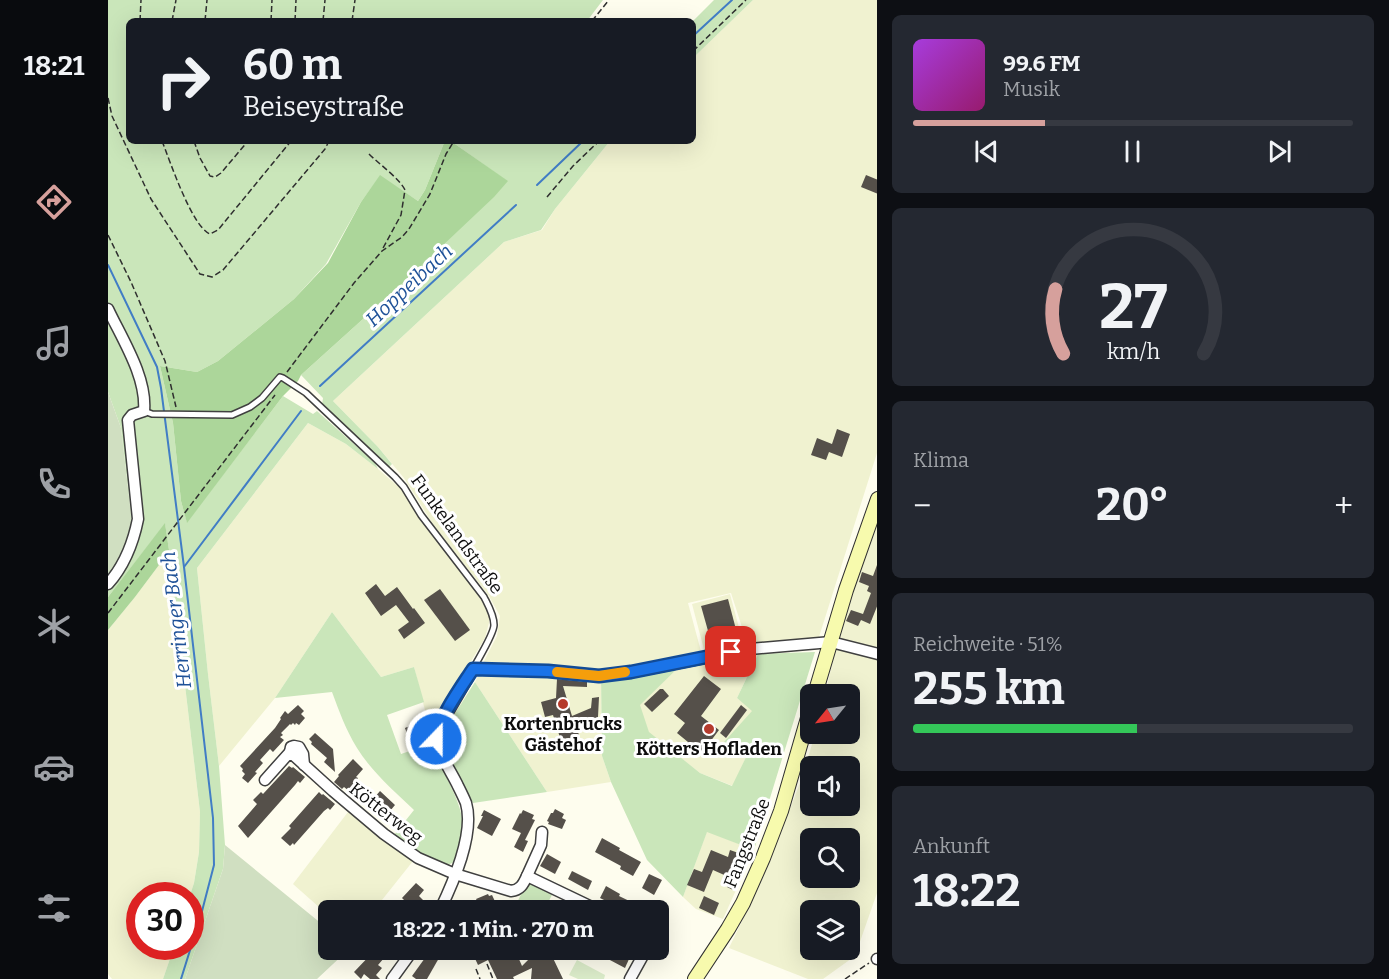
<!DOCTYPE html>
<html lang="de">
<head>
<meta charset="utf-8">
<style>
  :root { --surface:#171b24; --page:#242831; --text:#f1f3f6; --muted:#9ea1a6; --line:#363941; --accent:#d6a09c }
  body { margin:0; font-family:Bitter,serif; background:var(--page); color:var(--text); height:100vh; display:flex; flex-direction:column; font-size:22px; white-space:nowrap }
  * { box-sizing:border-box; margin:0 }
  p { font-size:20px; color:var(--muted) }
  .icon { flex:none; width:33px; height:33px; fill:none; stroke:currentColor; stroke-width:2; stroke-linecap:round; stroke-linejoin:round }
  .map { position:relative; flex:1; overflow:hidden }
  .details { display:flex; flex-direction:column; gap:15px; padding:15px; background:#0d0f14; width:512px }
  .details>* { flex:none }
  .hud { position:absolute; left:18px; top:18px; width:570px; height:126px; border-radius:9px; box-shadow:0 6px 24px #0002; background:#171b24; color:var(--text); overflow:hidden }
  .needle { width:39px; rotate:240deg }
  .controls { position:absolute; left:692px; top:684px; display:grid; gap:12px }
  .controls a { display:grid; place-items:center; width:60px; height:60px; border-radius:9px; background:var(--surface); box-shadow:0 6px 24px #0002; font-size:30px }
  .speed { position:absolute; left:18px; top:882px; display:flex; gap:12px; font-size:30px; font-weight:700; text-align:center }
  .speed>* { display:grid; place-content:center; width:78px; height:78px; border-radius:50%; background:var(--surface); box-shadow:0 6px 24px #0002; line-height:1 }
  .speed .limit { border:9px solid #d22; background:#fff; color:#111 }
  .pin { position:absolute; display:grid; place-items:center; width:51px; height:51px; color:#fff; margin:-26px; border-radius:12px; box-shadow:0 3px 9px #0006 }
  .me { position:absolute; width:66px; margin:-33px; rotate:22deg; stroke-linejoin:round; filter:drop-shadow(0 0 4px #0008) }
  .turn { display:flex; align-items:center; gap:21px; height:126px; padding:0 18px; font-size:27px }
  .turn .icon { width:78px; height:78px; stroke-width:2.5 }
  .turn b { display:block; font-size:42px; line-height:51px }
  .big { font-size:45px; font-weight:700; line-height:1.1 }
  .details .tile { flex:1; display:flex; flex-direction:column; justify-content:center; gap:9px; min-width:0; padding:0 21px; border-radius:9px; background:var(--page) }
  .details .dial { align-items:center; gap:0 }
  .dial svg { height:156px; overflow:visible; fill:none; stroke:var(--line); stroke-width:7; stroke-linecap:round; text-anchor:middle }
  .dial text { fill:var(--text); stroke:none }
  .song { display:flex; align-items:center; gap:18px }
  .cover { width:72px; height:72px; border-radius:9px; background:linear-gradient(135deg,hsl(280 70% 55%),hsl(320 70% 35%)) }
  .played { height:6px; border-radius:3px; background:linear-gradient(90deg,var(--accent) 30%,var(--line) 30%) }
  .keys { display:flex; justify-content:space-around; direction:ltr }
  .heat { display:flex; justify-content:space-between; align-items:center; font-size:33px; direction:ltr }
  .charge { height:9px; border-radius:4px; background:linear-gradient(90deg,#34c759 51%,var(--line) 0) }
  .trip { position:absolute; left:210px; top:900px; width:351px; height:60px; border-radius:9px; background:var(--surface); box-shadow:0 6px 24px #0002; font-weight:700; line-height:60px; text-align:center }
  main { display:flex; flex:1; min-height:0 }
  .tab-bar { display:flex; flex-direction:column; width:108px; justify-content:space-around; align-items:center; background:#090b0e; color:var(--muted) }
  .tab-bar .icon { width:42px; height:42px }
  .tab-bar .active { color:var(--accent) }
  .tab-bar b { font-size:27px; color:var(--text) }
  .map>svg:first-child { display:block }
  .farmland { fill:#f0f2d0; fill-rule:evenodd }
  .green { fill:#cae6ba }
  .forest { fill:#acd69a }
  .cemetery { fill:#d0dfc1 }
  .pitch { fill:#ddeecb }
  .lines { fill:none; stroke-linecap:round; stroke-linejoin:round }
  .stream { stroke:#417dc5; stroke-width:2 }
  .building { fill:#55504a }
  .lane-casing { stroke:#404040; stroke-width:8 }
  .street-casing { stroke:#404040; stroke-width:13 }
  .secondary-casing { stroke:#2f2f2f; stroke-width:16 }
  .path { stroke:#2f2f2f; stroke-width:1.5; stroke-dasharray:6 3; stroke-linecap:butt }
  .lane { stroke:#fff; stroke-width:5 }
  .street { stroke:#fff; stroke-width:10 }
  .secondary { stroke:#f7faad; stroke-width:14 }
  .route-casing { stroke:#114b97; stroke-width:15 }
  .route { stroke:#1a73e8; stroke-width:10 }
  .slow { stroke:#f59e0b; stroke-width:10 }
  .poi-dot { fill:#b53b2d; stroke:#fff; stroke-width:2 }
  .labels { text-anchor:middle; stroke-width:6; stroke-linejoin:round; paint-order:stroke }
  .street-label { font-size:18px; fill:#0d0d0d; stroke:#fff }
  .poi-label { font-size:18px; font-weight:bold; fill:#0d0d0d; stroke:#fff }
  .water-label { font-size:20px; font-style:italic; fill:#1e5198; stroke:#fff }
</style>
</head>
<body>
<main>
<nav class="tab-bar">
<b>18:21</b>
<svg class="icon active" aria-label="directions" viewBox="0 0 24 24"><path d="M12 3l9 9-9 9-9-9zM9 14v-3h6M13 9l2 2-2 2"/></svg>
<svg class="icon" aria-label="music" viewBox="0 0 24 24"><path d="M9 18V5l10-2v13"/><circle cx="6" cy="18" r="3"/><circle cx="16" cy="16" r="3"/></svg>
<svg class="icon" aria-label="phone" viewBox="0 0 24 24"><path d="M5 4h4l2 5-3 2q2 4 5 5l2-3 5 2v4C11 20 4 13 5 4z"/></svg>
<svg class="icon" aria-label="climate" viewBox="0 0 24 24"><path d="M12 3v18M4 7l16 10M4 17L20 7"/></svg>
<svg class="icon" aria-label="car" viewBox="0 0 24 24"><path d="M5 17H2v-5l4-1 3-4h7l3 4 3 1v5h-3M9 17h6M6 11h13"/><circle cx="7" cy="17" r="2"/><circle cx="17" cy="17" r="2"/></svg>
<svg class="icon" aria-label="filters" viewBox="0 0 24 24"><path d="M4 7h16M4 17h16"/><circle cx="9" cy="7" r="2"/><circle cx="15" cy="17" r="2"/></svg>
</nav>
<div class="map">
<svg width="770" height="979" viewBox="0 0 770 979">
  <rect width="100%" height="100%" fill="#fefdee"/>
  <g class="farmland">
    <polygon points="645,0 769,0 769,453 711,637 640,646 623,593 580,603 594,655 490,673 374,665 389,636 392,616 381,596 326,526 296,478 270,447 225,401 396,242 434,230 447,209 502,141 585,141 585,58"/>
    <polygon points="200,423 238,444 270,469 292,488 320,530 369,593 383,615 377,638 322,730 306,667 273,677 224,612 167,698 111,766 100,674 89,568"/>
    <polygon points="769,514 769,649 729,638"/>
    <polygon points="61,550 92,812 91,852 86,883 82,895 32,896 32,946 66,947 55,979 4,979 0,974 0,630 27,597 54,561"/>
    <polygon points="622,594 638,654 650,654 629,698 645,711 617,743 640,753 625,786 592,773 541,733 531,705 572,666 599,661 584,604"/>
    <path d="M728,648L769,657V893L747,956L715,979H700L621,948L655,877L694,778L707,734H741V694H717ZM702,766H741V806H702ZM702,838H741V878H702ZM702,910H741V950H702Z"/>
    <polygon points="372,672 493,677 494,756 503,782 439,792 367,682"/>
    <polygon points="240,812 305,861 266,910 220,910 220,915 185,884"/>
    <polygon points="599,831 646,850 615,919 588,909 575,897"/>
  </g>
  <g class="green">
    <polygon points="0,0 495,0 479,21 21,21 21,141 338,141 336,143 317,190 310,201 272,176 253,202 218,264 186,299 110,361 89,372 52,366 65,423 73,501 79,522 175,396 205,414 209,411 267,463 270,469 238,444 200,423 89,568 100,674 111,766 117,845 115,869 77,979 55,979 66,947 82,946 82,895 86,883 91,852 92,812 61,550 57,524 0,597 0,577 24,522 13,428 0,392"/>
    <polygon points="606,0 645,0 585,58 585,21"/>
    <polygon points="351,141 502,141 447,209 433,230 396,242 225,401 270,447 284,464 281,467 214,405 215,398 193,375 296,282 399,181 347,144"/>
    <path d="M224,612L273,677L306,667L316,702L279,715L293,754L322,744C330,762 353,801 354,819C354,833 351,848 348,861L340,865L311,852L286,835L306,810C286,791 264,772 249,748C238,730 231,711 224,692L167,698Z"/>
    <polygon points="707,652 646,850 599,832 575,897 539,860 503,782 494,756 493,677 572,666 532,705 541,732 592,773 624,786 640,753 616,742 644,711 629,698 650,654"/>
    <polygon points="367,682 439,792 365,803 344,765 335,742 337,729"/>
    <path d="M422,884C429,884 441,889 444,895L436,910H413L407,907L416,888Z"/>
  </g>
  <g class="forest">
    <polygon points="336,143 347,144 400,181 386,197 296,282 193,375 190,381 175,396 79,523 73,501 65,423 52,366 89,372 110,361 186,299 220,263 253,202 272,175 310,201 317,190"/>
    <polygon points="57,523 61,550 54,561 27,597 0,630 0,597"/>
  </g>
  <g class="cemetery">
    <polygon points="0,392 13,428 24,522 15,558 0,577"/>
    <polygon points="117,845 220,929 220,950 240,950 209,979 77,979 115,869"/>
  </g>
  <polygon class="pitch" points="469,960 497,975 496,979 470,979 461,975"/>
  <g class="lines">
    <g class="stream">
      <polyline points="585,36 624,0"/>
      <polyline points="429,185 475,141"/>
      <polyline points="0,265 49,367 53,388 76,567 105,818 106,865 93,915 73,979"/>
      <polyline points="212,386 408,205"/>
      <polyline points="76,567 193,411"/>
    </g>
  </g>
  <g class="building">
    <polygon points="758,175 770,180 770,194 753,187"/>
    <polygon points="729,429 742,434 734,457 721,452 718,460 703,455 709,438 724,444"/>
    <polygon points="769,565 770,604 762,624 753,620 750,626 738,621 743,610 755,614 763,593 759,591 761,586 751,582 754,572 765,576"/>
    <polygon points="268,584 277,596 289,587 305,609 306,608 317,623 296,639 290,630 301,622 288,605 273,616 257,593"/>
    <polygon points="332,589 362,630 347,641 316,600"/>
    <polygon points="620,599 630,637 604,645 593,606"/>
    <polygon points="596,676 613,689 593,716 611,730 593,754 579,743 580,742 569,733 577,723 566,714"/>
    <polygon points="449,679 479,682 479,687 455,686 464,716 483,708 484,698 491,697 490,717 469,726 471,736 453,741 445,715 437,717 433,702 448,698"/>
    <polygon points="552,689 555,689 561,696 544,712 536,704"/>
    <polygon points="190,705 196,711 193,714 197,718 191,725 188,723 187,725 185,723 183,725 182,724 173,733 175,735 172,737 176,740 165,752 162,749 152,760 155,763 147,772 149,773 140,783 134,778 137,774 134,771 135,769 132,766 167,728 173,719 172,718 177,711 180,714"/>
    <polygon points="633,705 639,710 618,738 612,733"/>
    <polygon points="309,723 316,743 304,747 297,728"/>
    <polygon points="207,733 225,749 227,772 216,762 219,758 203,744 204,742 201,739"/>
    <polygon points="245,759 255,769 248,777 250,778 241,791 236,787 234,789 226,782 231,776 230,775"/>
    <polygon points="181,766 184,768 185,767 197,777 192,783 190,781 187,785 140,838 130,826 149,804 145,800 153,792 155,794"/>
    <polygon points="272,791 287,805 282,811 286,815 282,820 273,812 272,814 260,805"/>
    <polygon points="211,792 214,795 215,794 227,804 222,810 220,808 216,811 186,845 185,843 182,846 173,838 183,828 181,826"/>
    <polygon points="447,809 456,814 454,818 458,820 454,829 440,824 441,822 439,821 443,813 445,813"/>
    <polygon points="376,810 393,819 384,836 369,828 375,816 373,816"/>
    <polygon points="415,810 426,815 424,819 427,820 417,840 420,841 415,852 406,847 413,833 404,829 412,813 413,814"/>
    <polygon points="494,838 512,848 511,850 533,862 525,876 512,869 513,866 487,852"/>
    <polygon points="603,850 620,857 622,850 636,855 627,877 630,878 625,890 619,887 623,878 605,870 596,892 579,885 586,869 594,872"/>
    <polygon points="439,854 453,862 447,874 432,866"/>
    <polygon points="464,871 484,881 480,890 460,879"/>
    <polygon points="541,874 554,880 546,895 534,888"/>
    <polygon points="308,883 316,890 311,896 315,900 306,910 290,910 298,902 294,898"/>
    <polygon points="498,886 512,894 511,896 540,910 516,910 492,898"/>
    <polygon points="380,894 381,896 384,895 391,910 349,910 369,901 368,899"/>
    <polygon points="596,896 611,903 606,915 591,908"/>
    <polygon points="267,950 283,950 270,965 274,968 268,975 272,979 262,979 256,974 253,979 246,972"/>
    <polygon points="363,950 407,950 414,966 427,953 432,955 444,956 455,979 423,979 424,968 405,977 406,979 389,979 380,960 370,965"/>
    <polygon points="505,950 525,950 517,968 500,959"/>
    <polygon points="322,951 331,958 319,979 308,979 304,976"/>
  </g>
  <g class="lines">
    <defs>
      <path id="lane" d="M36,411L44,414L124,415L142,407L154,398L172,377L175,378L198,393L287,477L296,487L313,515L376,597C380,605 386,615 386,625C386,634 370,659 365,669"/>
      <g id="street">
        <path d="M0,309C14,339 39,377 36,411L24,415L20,420L30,519C25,544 17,565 0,584"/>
        <polyline points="182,752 183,747 186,746 191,747 195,754 196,765"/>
        <path d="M157,780L182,752L225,791L276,834L310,858L347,874L403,891C412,890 415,885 419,876L490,910"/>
        <polyline points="419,876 433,845 434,832"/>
        <path d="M332,910C345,883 367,834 358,803C356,798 353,792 350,786C342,769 327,750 329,731L365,669L440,671L491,676L523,672L642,649L723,642L770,654"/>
        <polyline points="550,924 553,920"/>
        <polyline points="769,959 770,959"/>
        <polyline points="284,979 305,950"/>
        <polyline points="522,979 538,950"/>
      </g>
      <g id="secondary">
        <polyline points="707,694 738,590 770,499"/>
        <polyline points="587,979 620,929 635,903 655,858 673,811 702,711"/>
      </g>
    </defs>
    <use href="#lane" class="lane-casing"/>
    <use href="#street" class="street-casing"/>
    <use href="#secondary" class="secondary-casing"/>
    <g class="path">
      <polyline points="32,21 33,0"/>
      <polyline points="64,21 68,0"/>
      <polyline points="97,21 99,0"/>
      <polyline points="163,21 164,0"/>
      <polyline points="187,21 188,0"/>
      <polyline points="215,21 217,0"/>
      <polyline points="244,21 247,0"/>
      <polyline points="484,21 501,0"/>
      <polyline points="585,51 638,0"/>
      <polyline points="0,98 4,116 43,199 92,274 104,277 115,270 217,149 221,141"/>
      <path d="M54,141C62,161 84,227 102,234L110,230L183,141"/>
      <polyline points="86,141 92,158 102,176 107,177 113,173 140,141"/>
      <path d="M261,154C271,164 292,179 297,190L293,215L274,250"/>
      <polyline points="439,197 465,166 491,141"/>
      <polyline points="0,235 23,282 57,361 68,407"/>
      <polyline points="179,372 246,283 274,251 294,237 301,229 322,194 338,154 346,141"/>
      <polyline points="0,613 167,395"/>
      <polyline points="550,937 558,941"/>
      <polyline points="379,964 385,979"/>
      <polyline points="368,969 372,979"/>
      <polyline points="737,979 761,963"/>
    </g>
    <use href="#lane" class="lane"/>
    <use href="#street" class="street"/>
    <use href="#secondary" class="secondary"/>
  </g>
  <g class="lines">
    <defs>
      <path id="route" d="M328,739C330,719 354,686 365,669L440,671L491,676L523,672L623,652"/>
    </defs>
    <use href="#route" class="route-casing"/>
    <use href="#route" class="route"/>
    <polyline class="slow" points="449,672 491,676 517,672"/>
  </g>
  <g class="poi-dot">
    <circle cx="455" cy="704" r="6"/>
    <circle cx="601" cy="729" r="6"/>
  </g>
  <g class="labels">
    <g class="street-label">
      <text transform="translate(349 534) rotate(54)" y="6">Funkelandstraße</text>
      <text transform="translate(278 813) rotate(38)" y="6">Kötterweg</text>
      <text transform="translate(639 843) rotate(-68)" y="6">Fangstraße</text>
    </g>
    <g class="poi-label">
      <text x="455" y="730">Kortenbrucks<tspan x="455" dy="21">Gästehof</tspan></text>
      <text x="601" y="755">Kötters Hofladen</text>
    </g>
    <g class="water-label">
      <text transform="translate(301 285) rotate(-43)" y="7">Hoppeibach</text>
      <text transform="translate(68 620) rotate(-97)" y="7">Herringer Bach</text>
    </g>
  </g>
</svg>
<div class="controls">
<a><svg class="needle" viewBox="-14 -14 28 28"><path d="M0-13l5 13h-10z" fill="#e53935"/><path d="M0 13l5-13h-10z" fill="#9ea1a6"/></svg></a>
<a><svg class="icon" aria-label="sound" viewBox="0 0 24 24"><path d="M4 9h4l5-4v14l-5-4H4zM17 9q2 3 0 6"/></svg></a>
<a><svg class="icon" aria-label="search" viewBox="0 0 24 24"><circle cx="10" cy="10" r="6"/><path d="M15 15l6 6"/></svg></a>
<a><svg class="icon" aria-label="layers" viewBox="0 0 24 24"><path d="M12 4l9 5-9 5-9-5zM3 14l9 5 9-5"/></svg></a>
</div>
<div class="speed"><div class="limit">30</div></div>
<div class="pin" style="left:623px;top:652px;background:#d93025"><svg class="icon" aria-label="arrive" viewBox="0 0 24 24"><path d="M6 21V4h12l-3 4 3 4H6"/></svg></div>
<svg class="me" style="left:328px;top:739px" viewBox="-20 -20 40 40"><circle r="17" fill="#1a73e8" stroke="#fff" stroke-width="3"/><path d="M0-11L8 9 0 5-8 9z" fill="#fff"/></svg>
<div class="trip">18:22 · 1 Min. · 270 m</div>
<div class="hud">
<div class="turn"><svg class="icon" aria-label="right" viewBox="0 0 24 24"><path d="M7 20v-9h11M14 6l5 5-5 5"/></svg><div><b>60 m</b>Beiseystraße</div></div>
</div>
</div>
<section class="details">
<div class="tile">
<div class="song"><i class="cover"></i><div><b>99.6 FM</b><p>Musik</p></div></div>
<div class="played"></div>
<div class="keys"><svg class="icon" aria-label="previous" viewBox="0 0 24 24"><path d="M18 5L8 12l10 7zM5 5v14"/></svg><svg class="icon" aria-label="pause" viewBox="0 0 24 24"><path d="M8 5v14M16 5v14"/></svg><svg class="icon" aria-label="next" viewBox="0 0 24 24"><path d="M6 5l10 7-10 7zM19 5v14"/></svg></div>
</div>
<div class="tile dial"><svg viewBox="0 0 100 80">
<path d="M14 69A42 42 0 1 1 86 69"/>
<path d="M14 69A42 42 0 0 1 10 36" stroke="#d6a09c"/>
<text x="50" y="56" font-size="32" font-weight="700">27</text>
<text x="50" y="72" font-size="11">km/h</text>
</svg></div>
<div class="tile"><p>Klima</p>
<div class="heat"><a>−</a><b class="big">20°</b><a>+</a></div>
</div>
<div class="tile"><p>Reichweite · 51%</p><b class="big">255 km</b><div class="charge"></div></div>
<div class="tile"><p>Ankunft</p><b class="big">18:22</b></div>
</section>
</main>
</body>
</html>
